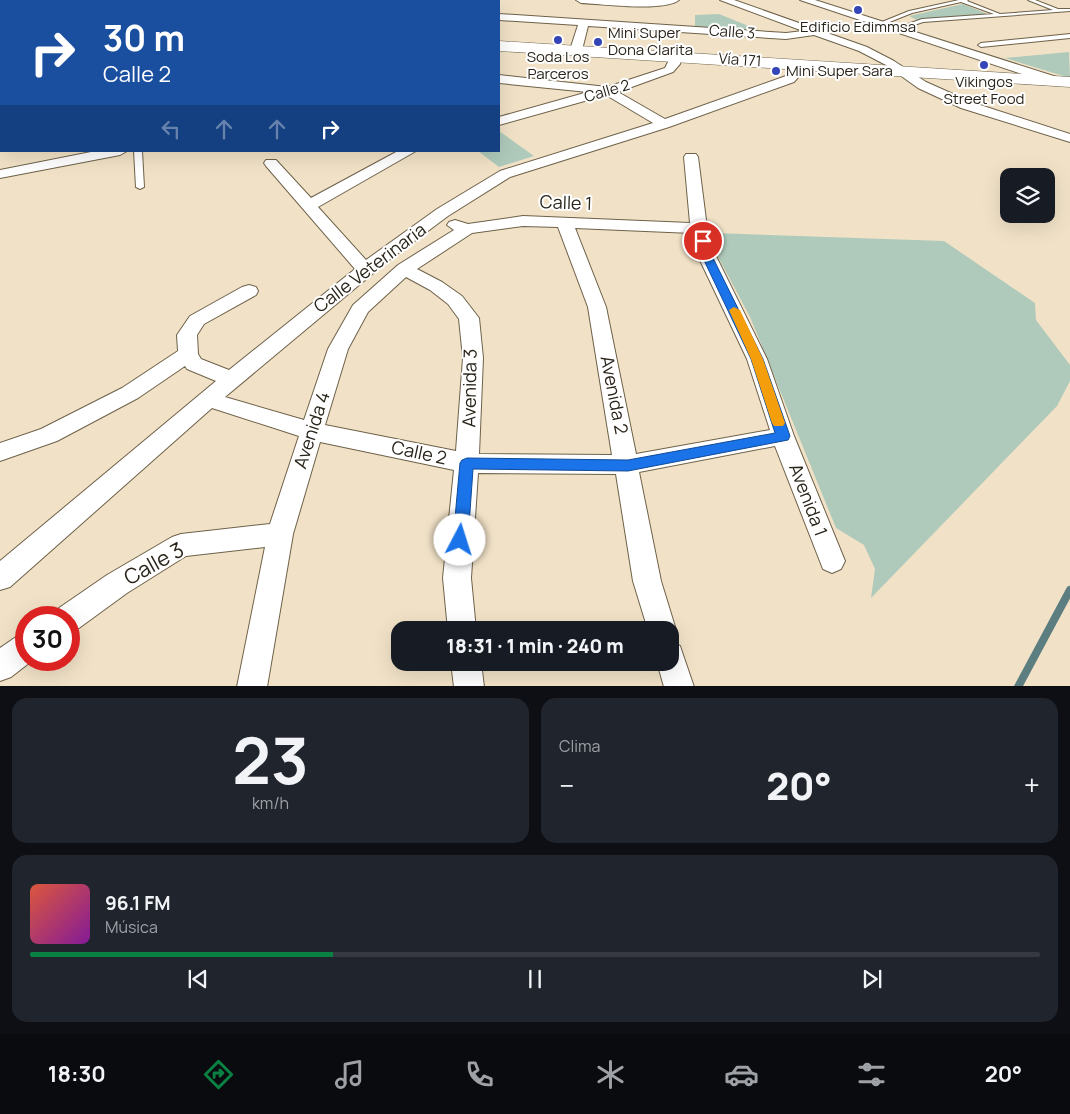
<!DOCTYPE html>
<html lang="es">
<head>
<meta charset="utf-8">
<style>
  :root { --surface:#171b24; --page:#20242c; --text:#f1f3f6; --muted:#9ea1a6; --line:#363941; --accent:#0b8043 }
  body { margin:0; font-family:Manrope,sans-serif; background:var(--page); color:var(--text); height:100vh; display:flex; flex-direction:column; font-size:19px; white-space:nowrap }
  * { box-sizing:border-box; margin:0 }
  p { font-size:16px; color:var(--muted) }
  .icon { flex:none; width:28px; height:28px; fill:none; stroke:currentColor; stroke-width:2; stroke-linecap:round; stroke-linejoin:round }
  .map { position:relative; height:686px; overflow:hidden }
  .panel { display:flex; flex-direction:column; gap:12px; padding:12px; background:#0d0f14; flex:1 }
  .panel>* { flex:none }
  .hud { position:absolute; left:0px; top:0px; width:500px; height:152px; box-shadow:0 5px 20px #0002; background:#1a4fa0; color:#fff; overflow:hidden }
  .tools { position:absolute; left:1000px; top:168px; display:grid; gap:10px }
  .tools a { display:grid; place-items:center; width:55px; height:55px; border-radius:10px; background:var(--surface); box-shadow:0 5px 20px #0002; font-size:25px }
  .speed { position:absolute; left:15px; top:606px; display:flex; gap:10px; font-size:25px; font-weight:700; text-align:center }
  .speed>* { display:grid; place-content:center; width:65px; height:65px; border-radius:50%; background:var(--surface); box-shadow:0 5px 20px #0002; line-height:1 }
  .speed .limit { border:8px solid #d22; background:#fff; color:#111 }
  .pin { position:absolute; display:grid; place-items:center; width:42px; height:42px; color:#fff; margin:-21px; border:2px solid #fff; border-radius:50%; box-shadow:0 1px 5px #0007 }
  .me { position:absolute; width:55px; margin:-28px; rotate:5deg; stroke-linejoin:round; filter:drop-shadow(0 0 4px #0008) }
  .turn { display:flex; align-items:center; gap:18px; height:105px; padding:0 20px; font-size:22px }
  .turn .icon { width:65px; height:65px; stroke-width:2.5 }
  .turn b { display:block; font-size:35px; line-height:42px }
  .lanes { display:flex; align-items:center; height:48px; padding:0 20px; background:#0003; justify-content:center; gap:25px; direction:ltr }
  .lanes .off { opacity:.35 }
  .big { font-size:38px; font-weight:800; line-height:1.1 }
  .panel .widget { flex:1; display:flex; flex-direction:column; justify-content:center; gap:8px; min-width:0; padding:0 18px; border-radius:15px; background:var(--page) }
  .panel .dial { align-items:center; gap:0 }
  .dial b { font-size:65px; line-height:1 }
  .song { display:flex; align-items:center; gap:15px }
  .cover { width:60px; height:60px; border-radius:8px; background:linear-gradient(135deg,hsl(10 70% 55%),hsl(290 70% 35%)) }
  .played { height:5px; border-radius:2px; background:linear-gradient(90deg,var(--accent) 30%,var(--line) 30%) }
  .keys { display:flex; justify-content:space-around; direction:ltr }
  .heat { display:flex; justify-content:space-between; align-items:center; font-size:28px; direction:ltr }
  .panel .tiles { flex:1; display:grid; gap:12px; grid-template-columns:1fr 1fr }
  .widget:last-child { grid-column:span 2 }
  .trip { position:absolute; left:391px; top:621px; width:288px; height:50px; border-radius:15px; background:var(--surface); box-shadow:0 5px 20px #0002; font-weight:800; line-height:50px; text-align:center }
  .menu { display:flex; height:80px; justify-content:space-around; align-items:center; background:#090b0e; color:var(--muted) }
  .menu .icon { width:35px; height:35px }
  .menu .on { color:var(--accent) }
  .menu b { font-size:22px; color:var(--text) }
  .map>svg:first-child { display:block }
  .green { fill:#afcabb }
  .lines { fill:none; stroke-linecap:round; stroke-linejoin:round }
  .stream { stroke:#5c7e80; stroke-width:8 }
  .lane-casing { stroke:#6e6149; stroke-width:2 }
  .street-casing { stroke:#6e6149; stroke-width:2 }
  .secondary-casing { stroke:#6e6149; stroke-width:1 }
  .lane { fill:#fff; fill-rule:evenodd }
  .street { fill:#fff; fill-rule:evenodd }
  .secondary { fill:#fff; fill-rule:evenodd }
  .route { fill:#1a73e8; stroke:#114b97 }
  .slow { fill:#f59e0b }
  .poi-dot { fill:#3445b7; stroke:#fff; stroke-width:2 }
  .labels { text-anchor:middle; stroke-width:4; stroke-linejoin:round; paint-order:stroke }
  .far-poi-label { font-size:15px; fill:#2a241a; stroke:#fff }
  .far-street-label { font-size:15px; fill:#2a241a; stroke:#fff }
  .street-label { font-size:18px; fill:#2a241a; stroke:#fff }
  .near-street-label { font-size:21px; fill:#2a241a; stroke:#fff }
</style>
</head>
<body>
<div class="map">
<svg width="1070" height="687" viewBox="0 0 1070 687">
  <rect width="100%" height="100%" fill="#f1e2c7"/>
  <g class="green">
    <polygon points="963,4 990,15 919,21 909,16"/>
    <polygon points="719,14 766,33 695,28 695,15"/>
    <polygon points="1069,52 1070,78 1005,58"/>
    <polygon points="499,131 534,156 499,167 478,151 499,151"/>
    <polygon points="713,233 944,241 1035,303 1036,320 1070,365 1070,381 1057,406 871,598 875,569 864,545 836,528 750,317 717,255"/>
  </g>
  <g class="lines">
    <polyline class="stream" points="1018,687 1070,590"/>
    <defs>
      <g id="lane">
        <polygon points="959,0 968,0 967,1 1000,14 1053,10 1028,0 1035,0 1058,9 1070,9 1070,11 923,22 897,31 894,29 922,19 994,14 961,2 912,13 882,25 877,24 909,11"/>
        <polygon points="1070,34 1070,38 981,47 978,45 981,43"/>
        <polygon points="134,151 142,151 144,187 140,189 136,187"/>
      </g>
      <g id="street">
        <polygon points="89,0 130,0 131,1 90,1"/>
        <polygon points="358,0 373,0 374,1 359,1"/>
        <path d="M576,0H679C664,12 601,4 581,3Z"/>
        <polygon points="720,0 734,0 867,47 894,61 926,82 971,102 1070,134 1070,142 961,108 918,88 886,65 859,51 814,35 786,39 588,26 582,50 576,53 570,50 578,25 499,20 499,14 786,33 803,31"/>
        <polygon points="800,0 815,0 1063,79 1065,82 1063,85 1055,85"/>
        <rect x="0" y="18" width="1" height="6"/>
        <path d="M676,53L682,56L680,64L673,72L618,92L665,119L786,76L789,73L790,62H798L801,74L794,82L669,127L510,177L448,216L389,260L225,397L304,420L328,349L353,305L398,265L454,230L447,225L449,222L455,220L468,224L523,216L690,223L684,157L686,154H696L698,157L707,228L715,254L767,359L794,436L845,561L841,569L832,573L823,569L775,446L639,472L661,581L676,630L670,641V630H648L633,581L616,474L478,473L471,578L476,630H448L443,578L454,470L320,442L293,534L267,687H237L265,547L186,556L127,593L79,628L69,631V618H55L59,608L107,575L172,537L181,534L270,524L299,436L212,408L10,587L0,590V561L216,381L187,369L185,366L138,398L57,441L0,461V443L41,429L122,388L178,351L177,335L190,316L242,287L249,285L256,287L258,291L256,295L204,324L197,335L198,354L201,359L229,370L355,269L266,166L264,163L266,160H276L311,198L398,151H416L318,207L366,260L437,209L500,171L653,123L606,95L499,125V117L588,92L499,83V75L607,87L665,68L672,54ZM523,226L558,227L588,307L612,455L479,454L483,358L479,318L462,296L442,282L417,269L472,233ZM575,228L692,233L697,254L747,359L770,430L636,454L606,307ZM406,277L430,290L448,304L459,319L463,358L456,451L325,425L348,349L368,312Z"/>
        <rect x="0" y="75" width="1" height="8"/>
        <polygon points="96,151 127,151 120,155 0,178 0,170"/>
        <polygon points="26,633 26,660 33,660 11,677 0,681 0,648 16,637"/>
        <polygon points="670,641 680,646 694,687 664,687 657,662 670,662"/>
        <polygon points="451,662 481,662 484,687 454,687"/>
      </g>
      <g id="secondary">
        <polygon points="198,0 217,0 218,1 199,1"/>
        <polygon points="499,41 1070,77 1070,87 499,51"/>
      </g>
    </defs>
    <use href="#lane" class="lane-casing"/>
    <use href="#street" class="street-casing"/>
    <use href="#secondary" class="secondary-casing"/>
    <use href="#lane" class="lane"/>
    <use href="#street" class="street"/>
    <use href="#secondary" class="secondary"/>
  </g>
  <polygon class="route" points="703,238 707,241 711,254 763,359 790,436 788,440 628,471 473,469 468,540 465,545 460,547 455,545 453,540 460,463 462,460 467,458 628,460 775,433 751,359 701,254 698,241"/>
  <polygon class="slow" points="734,307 740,310 763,359 785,423 783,426 774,426 772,423 751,359 729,310"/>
  <g class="poi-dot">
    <circle cx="858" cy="10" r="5"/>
    <circle cx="558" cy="40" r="5"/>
    <circle cx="598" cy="42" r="5"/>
    <circle cx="984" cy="65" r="5"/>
    <circle cx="776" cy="71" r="5"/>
  </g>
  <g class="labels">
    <g class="far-poi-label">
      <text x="858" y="32">Edificio Edimmsa</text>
      <text x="608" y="38" text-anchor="start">Mini Super<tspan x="608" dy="17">Dona Clarita</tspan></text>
      <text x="558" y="62">Soda Los<tspan x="558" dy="17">Parceros</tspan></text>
      <text x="786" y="76" text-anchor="start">Mini Super Sara</text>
      <text x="984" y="87">Vikingos<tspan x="984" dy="17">Street Food</tspan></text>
    </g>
    <g class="far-street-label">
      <text transform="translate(732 32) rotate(4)" y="5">Calle 3</text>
      <text transform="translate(740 60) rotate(4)" y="5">Vía 171</text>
      <text transform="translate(607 91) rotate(-16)" y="5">Calle 2</text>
    </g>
    <g class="street-label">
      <text transform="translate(566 203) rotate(2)" y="6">Calle 1</text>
      <text transform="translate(370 268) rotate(-37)" y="6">Calle Veterinaria</text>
      <text transform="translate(470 388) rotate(-89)" y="6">Avenida 3</text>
      <text transform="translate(614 395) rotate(79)" y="6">Avenida 2</text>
      <text transform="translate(312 430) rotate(-72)" y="6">Avenida 4</text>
      <text transform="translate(419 453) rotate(12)" y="6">Calle 2</text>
      <text transform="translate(808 500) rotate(69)" y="6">Avenida 1</text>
    </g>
    <g class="near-street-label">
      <text transform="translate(154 564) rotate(-29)" y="7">Calle 3</text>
    </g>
  </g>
</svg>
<div class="tools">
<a><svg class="icon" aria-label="layers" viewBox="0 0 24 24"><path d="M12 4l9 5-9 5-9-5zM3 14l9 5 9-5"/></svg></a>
</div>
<div class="speed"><div class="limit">30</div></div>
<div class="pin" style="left:703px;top:241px;background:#d93025"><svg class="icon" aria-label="arrive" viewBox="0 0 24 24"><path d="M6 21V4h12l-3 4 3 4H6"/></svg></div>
<svg class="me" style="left:460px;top:540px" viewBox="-20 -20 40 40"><circle r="19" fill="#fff"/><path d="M0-13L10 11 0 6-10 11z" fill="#1a73e8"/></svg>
<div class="trip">18:31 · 1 min · 240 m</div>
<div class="hud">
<div class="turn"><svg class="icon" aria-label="right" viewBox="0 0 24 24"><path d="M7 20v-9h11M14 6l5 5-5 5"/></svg><div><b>30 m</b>Calle 2</div></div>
<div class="lanes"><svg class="icon off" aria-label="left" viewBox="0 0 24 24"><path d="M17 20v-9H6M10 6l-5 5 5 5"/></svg><svg class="icon off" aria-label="ahead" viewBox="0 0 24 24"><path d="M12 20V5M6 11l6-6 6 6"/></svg><svg class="icon off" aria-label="ahead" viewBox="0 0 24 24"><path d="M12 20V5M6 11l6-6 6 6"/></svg><svg class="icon" aria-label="right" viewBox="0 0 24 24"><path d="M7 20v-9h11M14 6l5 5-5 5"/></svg></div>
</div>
</div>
<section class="panel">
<div class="tiles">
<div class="widget dial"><b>23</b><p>km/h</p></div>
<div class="widget"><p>Clima</p>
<div class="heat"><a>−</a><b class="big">20°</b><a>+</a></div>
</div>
<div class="widget">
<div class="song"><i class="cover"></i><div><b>96.1 FM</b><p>Música</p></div></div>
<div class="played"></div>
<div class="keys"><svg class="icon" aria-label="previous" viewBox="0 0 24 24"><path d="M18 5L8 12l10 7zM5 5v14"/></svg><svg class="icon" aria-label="pause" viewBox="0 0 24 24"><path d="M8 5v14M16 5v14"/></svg><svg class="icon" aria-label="next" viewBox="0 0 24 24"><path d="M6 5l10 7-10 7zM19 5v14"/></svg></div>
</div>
</div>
</section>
<nav class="menu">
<b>18:30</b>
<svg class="icon on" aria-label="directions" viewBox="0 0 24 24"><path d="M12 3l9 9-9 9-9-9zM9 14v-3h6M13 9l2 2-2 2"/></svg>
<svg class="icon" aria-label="music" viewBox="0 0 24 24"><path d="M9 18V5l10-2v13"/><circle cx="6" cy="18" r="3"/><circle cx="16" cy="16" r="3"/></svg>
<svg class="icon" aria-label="phone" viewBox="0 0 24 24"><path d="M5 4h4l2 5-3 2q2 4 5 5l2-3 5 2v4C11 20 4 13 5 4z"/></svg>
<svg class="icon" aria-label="climate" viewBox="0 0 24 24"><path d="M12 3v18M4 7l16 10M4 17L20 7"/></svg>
<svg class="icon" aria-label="car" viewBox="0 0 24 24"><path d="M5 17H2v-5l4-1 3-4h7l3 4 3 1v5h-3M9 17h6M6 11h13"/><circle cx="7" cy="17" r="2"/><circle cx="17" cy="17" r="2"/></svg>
<svg class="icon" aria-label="filters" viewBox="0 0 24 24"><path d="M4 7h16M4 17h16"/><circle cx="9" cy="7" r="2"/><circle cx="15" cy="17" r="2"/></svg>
<b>20°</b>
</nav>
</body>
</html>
